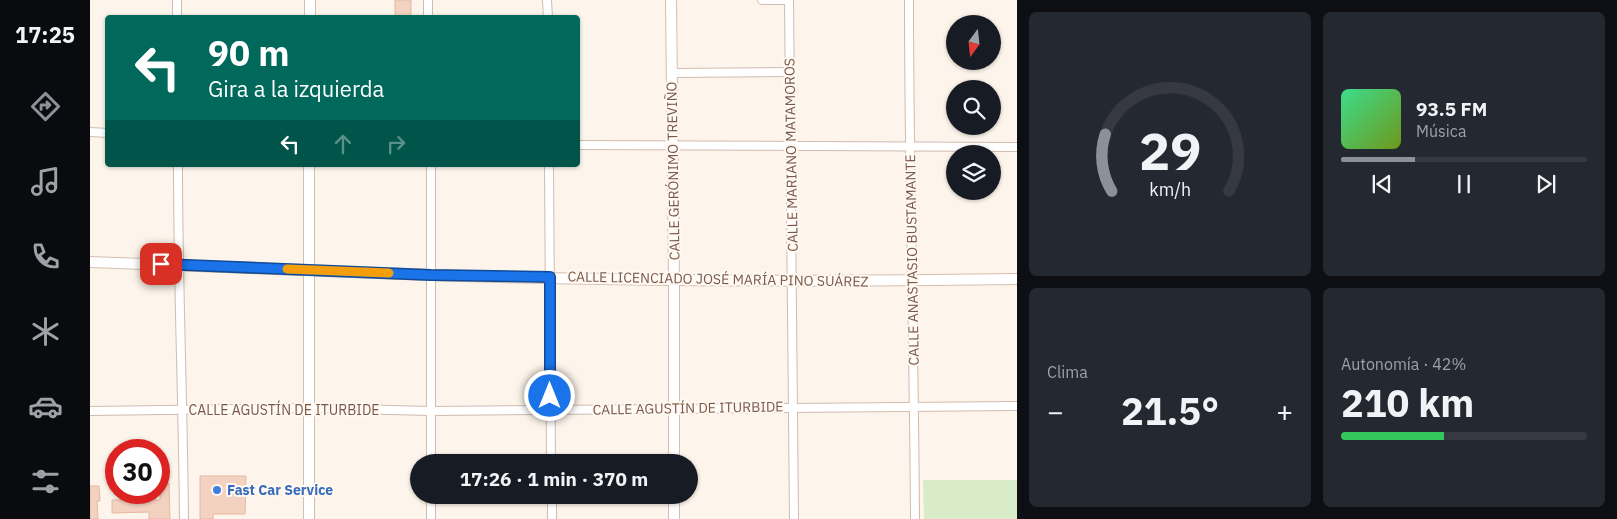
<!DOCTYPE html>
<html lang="es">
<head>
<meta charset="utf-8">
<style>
  :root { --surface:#171b24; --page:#242831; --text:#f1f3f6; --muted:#9ea1a6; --line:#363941; --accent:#8c9099 }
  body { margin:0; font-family:"IBM Plex Sans",sans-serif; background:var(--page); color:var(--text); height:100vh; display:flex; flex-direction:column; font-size:19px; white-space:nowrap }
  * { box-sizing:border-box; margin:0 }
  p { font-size:16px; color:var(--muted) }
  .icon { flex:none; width:28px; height:28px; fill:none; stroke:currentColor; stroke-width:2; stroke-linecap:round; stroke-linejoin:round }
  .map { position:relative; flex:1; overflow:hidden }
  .details { display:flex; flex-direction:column; gap:12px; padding:12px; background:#0d0f14; width:600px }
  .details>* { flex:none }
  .hud { position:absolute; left:15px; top:15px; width:475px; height:152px; border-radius:5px; box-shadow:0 1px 4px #0004; background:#00695c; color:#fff; overflow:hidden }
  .needle { width:32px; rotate:195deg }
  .buttons { position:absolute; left:856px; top:15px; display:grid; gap:10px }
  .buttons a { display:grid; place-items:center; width:55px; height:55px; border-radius:50%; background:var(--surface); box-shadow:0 1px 4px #0004; font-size:25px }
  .speed { position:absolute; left:15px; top:439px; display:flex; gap:10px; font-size:25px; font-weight:700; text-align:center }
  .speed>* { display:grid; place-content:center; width:65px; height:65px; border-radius:50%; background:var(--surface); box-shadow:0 1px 4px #0004; line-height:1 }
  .speed .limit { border:8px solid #d22; background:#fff; color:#111 }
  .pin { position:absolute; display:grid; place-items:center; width:42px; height:42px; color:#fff; margin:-21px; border-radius:10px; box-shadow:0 2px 8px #0006 }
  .me { position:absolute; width:55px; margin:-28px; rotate:0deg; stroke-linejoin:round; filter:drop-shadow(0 0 4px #0008) }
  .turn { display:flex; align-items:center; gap:18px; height:105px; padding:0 20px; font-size:22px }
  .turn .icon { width:65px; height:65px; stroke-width:2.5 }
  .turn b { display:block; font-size:35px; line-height:42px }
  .lanes { display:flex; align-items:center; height:48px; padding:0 20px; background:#0003; justify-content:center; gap:25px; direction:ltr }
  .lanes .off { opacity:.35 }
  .big { font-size:38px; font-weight:800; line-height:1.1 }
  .details .tile { flex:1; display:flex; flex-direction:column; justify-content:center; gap:8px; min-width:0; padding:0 18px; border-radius:8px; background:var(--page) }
  .details .dial { align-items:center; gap:0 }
  .dial svg { height:130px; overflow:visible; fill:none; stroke:var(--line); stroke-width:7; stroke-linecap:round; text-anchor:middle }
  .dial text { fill:var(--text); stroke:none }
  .song { display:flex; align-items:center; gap:15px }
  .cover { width:60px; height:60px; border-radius:8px; background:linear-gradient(135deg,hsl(150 70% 55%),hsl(80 70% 35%)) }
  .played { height:5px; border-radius:2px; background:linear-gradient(90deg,var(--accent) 30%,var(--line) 30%) }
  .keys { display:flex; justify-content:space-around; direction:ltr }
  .heat { display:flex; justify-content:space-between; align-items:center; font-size:28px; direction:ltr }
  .charge { height:8px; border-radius:4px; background:linear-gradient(90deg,#34c759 42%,var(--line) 0) }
  .details .tiles { flex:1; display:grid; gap:12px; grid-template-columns:repeat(2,1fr) }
  .trip { position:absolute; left:320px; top:454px; width:288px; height:50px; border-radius:25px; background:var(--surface); box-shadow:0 1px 4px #0004; font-weight:800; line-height:50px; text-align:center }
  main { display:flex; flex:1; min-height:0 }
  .dock { display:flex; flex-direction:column; width:90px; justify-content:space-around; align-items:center; background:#090b0e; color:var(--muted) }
  .dock .icon { width:35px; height:35px }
  .dock .on { color:var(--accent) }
  .dock b { font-size:22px; color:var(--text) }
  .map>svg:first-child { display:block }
  .green { fill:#d9ecc8 }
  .building { fill:#f3d2c2; stroke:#e6b7a1 }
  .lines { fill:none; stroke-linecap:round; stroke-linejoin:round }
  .street-casing { stroke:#d1bbaf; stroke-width:10 }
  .secondary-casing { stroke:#d6beaf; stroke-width:12 }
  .street { stroke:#fff; stroke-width:8 }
  .secondary { stroke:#fff; stroke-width:10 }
  .route-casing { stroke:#114b97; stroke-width:12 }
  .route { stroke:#1a73e8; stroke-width:9 }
  .slow { stroke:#f59e0b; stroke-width:9 }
  .shop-dot { fill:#3f7fe0; stroke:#fff9f2; stroke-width:2 }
  .labels { text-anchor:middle; stroke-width:4; stroke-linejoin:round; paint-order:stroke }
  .street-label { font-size:14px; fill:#7a594c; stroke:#fff9f2 }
  .shop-label { font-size:14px; font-weight:bold; fill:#366cbe; stroke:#fff9f2; text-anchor:start }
</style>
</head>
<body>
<main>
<nav class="dock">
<b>17:25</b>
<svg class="icon on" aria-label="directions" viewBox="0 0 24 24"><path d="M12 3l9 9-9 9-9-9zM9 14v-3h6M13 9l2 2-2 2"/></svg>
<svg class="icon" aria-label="music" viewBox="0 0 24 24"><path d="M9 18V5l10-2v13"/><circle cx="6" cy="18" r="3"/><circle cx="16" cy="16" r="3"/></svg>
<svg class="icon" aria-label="phone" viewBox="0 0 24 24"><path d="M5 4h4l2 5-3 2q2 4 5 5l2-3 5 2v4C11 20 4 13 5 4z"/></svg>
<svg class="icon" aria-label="climate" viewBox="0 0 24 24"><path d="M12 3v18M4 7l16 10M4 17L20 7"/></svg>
<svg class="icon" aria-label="car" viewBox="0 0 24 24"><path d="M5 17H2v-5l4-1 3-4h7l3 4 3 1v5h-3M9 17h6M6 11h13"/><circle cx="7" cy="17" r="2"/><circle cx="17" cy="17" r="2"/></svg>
<svg class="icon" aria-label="filters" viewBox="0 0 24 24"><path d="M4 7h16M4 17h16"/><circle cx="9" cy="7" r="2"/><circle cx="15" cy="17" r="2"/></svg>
</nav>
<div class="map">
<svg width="927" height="519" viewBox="0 0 927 519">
  <rect width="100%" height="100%" fill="#fdf5eb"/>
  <polygon class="green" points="833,480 927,480 927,519 834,519"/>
  <g class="building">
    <rect x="305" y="0" width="16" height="18"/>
    <polygon points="110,476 156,476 155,514 123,514 123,519 110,519"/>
    <polygon points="70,483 79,483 80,519 59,519 59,512 22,513 22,500 70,500"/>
    <polygon points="0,486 9,486 10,501 7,501 8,519 0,519"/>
  </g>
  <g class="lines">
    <defs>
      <g id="street">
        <polyline points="87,0 87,18"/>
        <polyline points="338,0 338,18"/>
        <polyline points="457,0 458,18"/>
        <polyline points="672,0 699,0"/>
        <polyline points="699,0 704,519"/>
        <path d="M819,0C819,173 824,346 825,519"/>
        <polyline points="581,73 700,72"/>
        <polyline points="0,132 18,133"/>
        <polyline points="488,145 927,147"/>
        <path d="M88,165C88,283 93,401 94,519"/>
        <polyline points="341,165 341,462"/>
        <polyline points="459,165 461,462"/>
        <polyline points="0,411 219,408 341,411 927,406"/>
        <polyline points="462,495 462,519"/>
        <polyline points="341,519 341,495"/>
      </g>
      <g id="secondary">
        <polyline points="581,0 584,279 584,462"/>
        <polyline points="220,18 220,0"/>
        <path d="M0,262C113,266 227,271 340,275C535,281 731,282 927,279"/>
        <polyline points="584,495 584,519"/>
        <polyline points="219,519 219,165"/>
      </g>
    </defs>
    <use href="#street" class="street-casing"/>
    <use href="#secondary" class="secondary-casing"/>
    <use href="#street" class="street"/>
    <use href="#secondary" class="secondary"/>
  </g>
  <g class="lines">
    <defs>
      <polyline id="route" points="71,264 341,275 460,277 460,396"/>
    </defs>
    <use href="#route" class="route-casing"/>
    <use href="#route" class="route"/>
    <polyline class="slow" points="197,269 299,273"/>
  </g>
  <circle class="shop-dot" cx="127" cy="490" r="5"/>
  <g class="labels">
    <g class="street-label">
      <text transform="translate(701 155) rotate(-91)" y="5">CALLE MARIANO MATAMOROS</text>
      <text transform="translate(583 171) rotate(-91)" y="5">CALLE GERÓNIMO TREVIÑO</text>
      <text transform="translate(822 260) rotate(-91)" y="5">CALLE ANASTASIO BUSTAMANTE</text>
      <text transform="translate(628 279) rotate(1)" y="5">CALLE LICENCIADO JOSÉ MARÍA PINO SUÁREZ</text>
      <text transform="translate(598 408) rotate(-1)" y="5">CALLE AGUSTÍN DE ITURBIDE</text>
      <text x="194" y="415">CALLE AGUSTÍN DE ITURBIDE</text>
    </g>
    <g class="shop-label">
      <text x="137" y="495">Fast Car Service</text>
    </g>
  </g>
</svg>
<div class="buttons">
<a><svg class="needle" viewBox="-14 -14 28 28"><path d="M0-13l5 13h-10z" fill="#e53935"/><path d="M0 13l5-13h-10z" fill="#9ea1a6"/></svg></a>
<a><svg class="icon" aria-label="search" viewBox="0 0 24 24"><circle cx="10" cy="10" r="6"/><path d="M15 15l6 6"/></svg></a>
<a><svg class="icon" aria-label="layers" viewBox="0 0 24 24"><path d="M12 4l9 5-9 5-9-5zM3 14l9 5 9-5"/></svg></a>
</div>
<div class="speed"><div class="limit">30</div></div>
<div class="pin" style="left:71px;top:264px;background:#d93025"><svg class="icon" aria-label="arrive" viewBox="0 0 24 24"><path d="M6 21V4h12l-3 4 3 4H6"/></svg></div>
<svg class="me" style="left:460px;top:396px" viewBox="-20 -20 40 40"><circle r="17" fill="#1a73e8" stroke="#fff" stroke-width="3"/><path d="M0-11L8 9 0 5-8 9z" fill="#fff"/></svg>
<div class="trip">17:26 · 1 min · 370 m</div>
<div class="hud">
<div class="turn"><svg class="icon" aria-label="left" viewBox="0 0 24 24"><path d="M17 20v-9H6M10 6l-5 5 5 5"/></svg><div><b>90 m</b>Gira a la izquierda</div></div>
<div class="lanes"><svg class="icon" aria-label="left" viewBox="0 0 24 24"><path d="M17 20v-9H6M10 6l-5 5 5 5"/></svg><svg class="icon off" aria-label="ahead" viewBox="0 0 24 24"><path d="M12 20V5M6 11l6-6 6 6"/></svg><svg class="icon off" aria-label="right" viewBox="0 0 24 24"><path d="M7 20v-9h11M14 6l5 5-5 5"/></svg></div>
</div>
</div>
<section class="details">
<div class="tiles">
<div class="tile dial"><svg viewBox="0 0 100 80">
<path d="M14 69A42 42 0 1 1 86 69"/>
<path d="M14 69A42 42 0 0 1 10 34" stroke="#8c9099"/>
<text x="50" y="56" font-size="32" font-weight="700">29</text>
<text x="50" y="72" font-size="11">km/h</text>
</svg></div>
<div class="tile">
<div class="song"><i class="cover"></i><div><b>93.5 FM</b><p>Música</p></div></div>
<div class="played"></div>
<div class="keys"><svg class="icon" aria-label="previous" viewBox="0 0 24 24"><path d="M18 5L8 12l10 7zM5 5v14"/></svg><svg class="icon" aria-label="pause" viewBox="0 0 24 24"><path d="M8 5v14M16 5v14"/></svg><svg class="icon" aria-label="next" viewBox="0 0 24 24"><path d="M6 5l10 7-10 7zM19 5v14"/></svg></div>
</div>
<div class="tile"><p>Clima</p>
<div class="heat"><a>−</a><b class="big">21.5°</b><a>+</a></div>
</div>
<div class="tile"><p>Autonomía · 42%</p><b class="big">210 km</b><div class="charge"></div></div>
</div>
</section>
</main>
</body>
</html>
